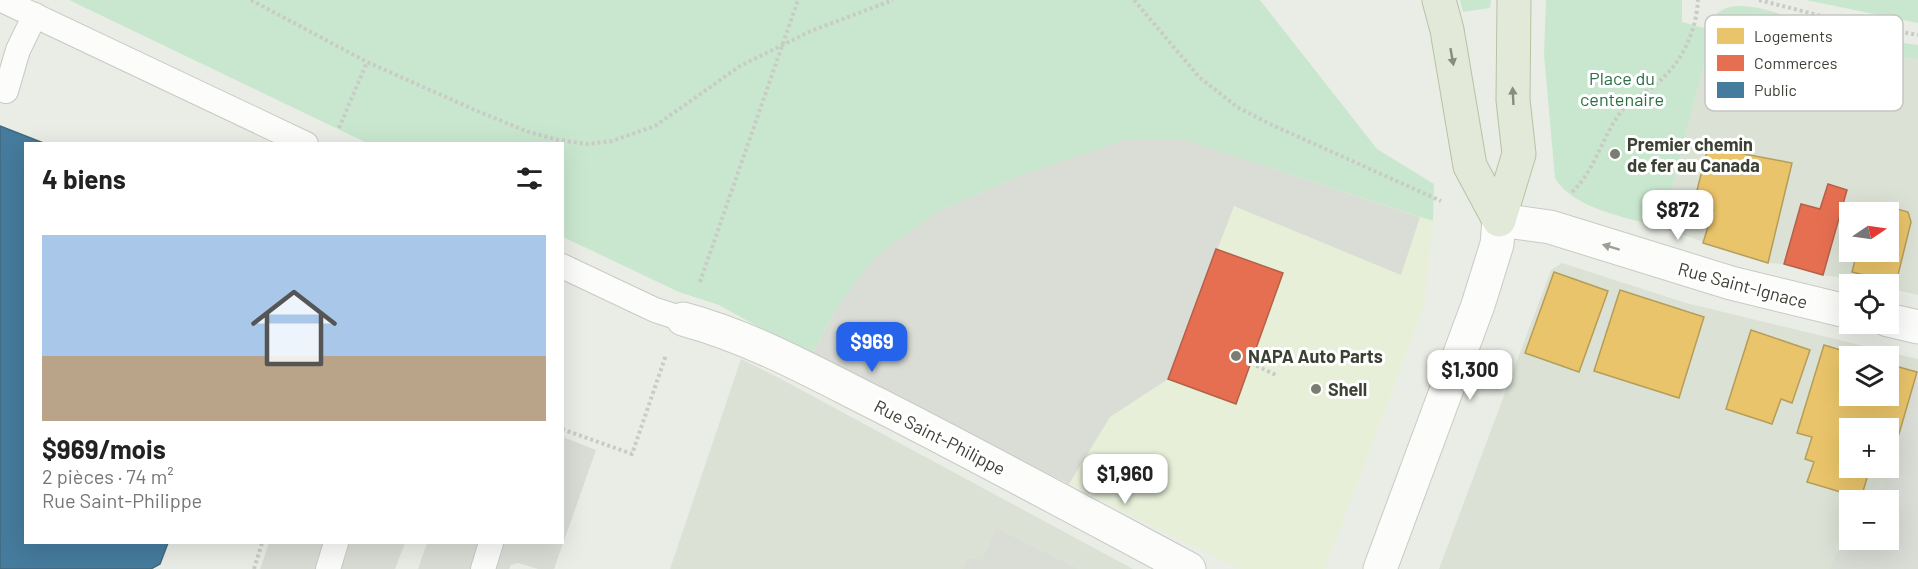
<!DOCTYPE html>
<html lang="fr">
<meta charset="utf-8">
<style>
:root{--surface:#fff;--page:#f2f2f2;--text:#222;--muted:#767676;--accent:#2563eb}
body{margin:0;font-family:Barlow,sans-serif;background:var(--page);color:var(--text);height:100vh;display:flex;flex-direction:column;font-size:22px;white-space:nowrap}
*{box-sizing:border-box;margin:0}
p{font-size:20px;color:var(--muted)}
.icon{flex:none;width:33px;height:33px;fill:none;stroke:currentColor;stroke-width:2;stroke-linecap:round;stroke-linejoin:round}
.map{position:relative;flex:1;overflow:hidden}
.sheet{position:absolute;left:24px;top:142px;width:540px;height:402px;display:flex;flex-direction:column;background:var(--surface);border-radius:0px;box-shadow:0 6px 24px #0002}
.sheet>*{flex:none}
.needle{width:39px;rotate:77deg}
.fabs{position:absolute;left:1839px;top:202px;display:grid;gap:12px}
.fabs a{display:grid;place-items:center;width:60px;height:60px;border-radius:0px;background:var(--surface);box-shadow:0 6px 24px #0002;font-size:30px}
.price{position:absolute;translate:-50% -51px;padding:0 14px;border-radius:12px;background:#fff;color:#222;font-size:20px;line-height:39px;filter:drop-shadow(0 2px 3px #0008)}
.price::after{content:'';position:absolute;left:50%;top:36px;width:18px;height:14px;margin-left:-9px;background:inherit;clip-path:polygon(0 0,100% 0,50% 100%)}
.price.current{background:var(--accent);color:#fff}
ul{padding:0;list-style:none}
li{display:grid;align-content:center;gap:12px;height:318px;padding:0 18px}
li span{display:grid;place-items:center;height:186px;border-radius:0px;color:#555}
li>.icon{margin-inline-start:auto}
span .icon{width:108px;height:108px;fill:#fffc;stroke-width:1}
li b{font-size:26px}
h2{display:flex;justify-content:space-between;align-items:center;height:72px;padding:0 18px;font-size:26px}
.map>svg:first-child{display:block}
.residential{fill:#dbe1d4;fill-rule:evenodd}
.commercial{fill:#e7efd9}
.green{fill:#c9e7ce}
.parking{fill:#dadcd6}
.homes{fill:#e9c46a;stroke:#b59d5a;stroke-width:1.5}
.shops{fill:#e76f51;stroke:#b46148;stroke-width:1.5}
.public{fill:#457b9d;stroke:#426a7e;stroke-width:1.5}
.lines{fill:none;stroke-linecap:round;stroke-linejoin:round}
.service-casing{stroke:#c8cbc4;stroke-width:26}
.minor-casing{stroke:#c8cbc4;stroke-width:35}
.tertiary-casing{stroke:#c8cbc4;stroke-width:35}
.motorway-casing{stroke:#b6c3a3;stroke-width:35}
.path{stroke:#c9cbc6;stroke-width:4;stroke-dasharray:3 3;stroke-linecap:butt}
.service{stroke:#fcfcfb;stroke-width:24}
.minor{stroke:#fcfcfb;stroke-width:33}
.tertiary{stroke:#fcfcfb;stroke-width:33}
.motorway{stroke:#e2e9d8;stroke-width:33}
.oneway{fill:#878d7e}
.oneway2{fill:#9c9e98}
.poi-dot{fill:#797d72;stroke:#fff;stroke-width:2}
.labels{text-anchor:middle;dominant-baseline:central;stroke-width:6;stroke-linejoin:round;paint-order:stroke}
.park-label{font-size:18px;fill:#2c6e47;stroke:#fff}
.poi-label{font-size:18px;font-weight:bold;fill:#3c4134;stroke:#fff;text-anchor:start}
.street-label{font-size:18px;fill:#3c4134;stroke:#fff}
.key{fill:#fff;stroke:#c4c6c2;stroke-width:1.5}
.key-label{font-size:16px;fill:#3c4134}
</style>
<div class="map">
<svg width="1918" height="569" viewBox="0 0 1918 569">
<rect width="100%" height="100%" fill="#eaede6"/>
<!-- residential -->
<path class="residential" d="M1708,29L1918,59V295L1889,288L1888,285L1823,275L1784,264L1768,263L1662,228L1704,64ZM1850,213H1888V252H1850Z
M1562,263L1686,303L1918,359V569H1439L1551,270ZM1850,357H1888V396H1850ZM1850,429H1888V468H1850ZM1850,501H1888V540H1850Z
M741,359L779,378L1133,569H670Z"/>
<!-- commercial -->
<path class="commercial" d="M1182,139L1433,221L1424,306L1325,569H1240L811,356Z"/>
<!-- green -->
<path class="green" d="M69,0H1260L1377,149L1434,184L1433,221L1182,139L1025,174L938,211L876,256L837,307L811,356L719,305L679,292L563,237L562,144H369Z
M1460,0H1491L1490,8L1463,12Z
M1546,0H1682V22L1708,29C1711,15 1722,7 1737,6C1768,5 1802,24 1831,31C1860,37 1889,41 1918,45V59L1708,29L1704,64L1662,228C1628,217 1574,210 1555,178L1544,54Z
M1806,0H1918V23Z"/>
<!-- parking -->
<path class="parking" d="M1127,139H1182L1420,217L1401,275L1234,206L1168,379L1110,417L1069,484L811,356L837,307L876,256L938,211L1025,174Z
M1917,372L1918,569H1830L1849,525L1850,540H1888V501H1879Z
M563,437L596,450L554,569H538L518,563L511,565L509,569H418L427,543H562Z
M997,529L1078,569H963L967,559L982,560Z
M269,543H405L395,569H260Z"/>
<!-- homes -->
<path class="homes" d="M1708,147L1792,163L1768,263L1703,243L1713,210L1693,206Z
M1879,204L1908,212L1911,222L1896,283L1852,272L1857,252H1888V213H1866L1868,207Z
M1554,272L1608,291L1579,372L1525,353Z
M1620,290L1704,317L1679,398L1594,371Z
M1751,330L1810,350L1792,403L1781,399L1772,424L1726,409Z
M1824,345L1864,357H1850V396H1888V364L1917,372L1899,434L1888,429H1850V468H1870L1861,498L1807,482L1814,462L1805,459L1812,437L1797,433Z"/>
<!-- shops -->
<path class="shops" d="M1828,184L1847,190L1823,275L1784,264L1801,204L1820,209Z
M1216,249L1283,273L1236,404L1168,379Z"/>
<!-- public -->
<path class="public" d="M0,126L46,144H26V543H168L160,564L151,569H0Z"/>
<g class="lines">
<!-- service casing -->
<g class="service-casing">
<path id="service" d="M2,0L306,144
M6,91L18,50L35,15
M562,266L655,310L683,319
M328,569L336,543
M483,569L491,543"/>
</g>
<!-- minor casing -->
<g class="minor-casing">
<path id="minor" d="M1499,220L1550,227L1731,283L1850,312
M683,319C753,338 815,373 879,405C983,458 1086,514 1189,569
M1888,320L1918,327"/>
</g>
<!-- tertiary casing -->
<g class="tertiary-casing">
<path id="tertiary" d="M1380,569L1478,305L1497,244L1499,220"/>
</g>
<!-- motorway casing -->
<g class="motorway-casing">
<path id="motorway" d="M1439,0L1447,30L1470,166L1499,220
M1499,220L1519,154L1513,100L1514,0"/>
</g>
<!-- path -->
<path class="path" d="M251,0L367,62L475,110L526,131L558,140L588,144L612,141L655,126L740,66L811,31L893,0
M1134,0L1199,77L1237,107L1270,124L1441,201
M1759,0L1849,23L1918,35
M339,128L367,62
M1572,192C1596,169 1601,139 1620,113C1628,102 1642,95 1652,87C1680,67 1696,34 1698,0
M700,282L798,0
M1251,363L1278,376
M562,429L632,454L666,355
M254,569L262,543"/>
<!-- service -->
<use href="#service" class="service"/>
<!-- minor -->
<use href="#minor" class="minor"/>
<!-- tertiary -->
<use href="#tertiary" class="tertiary"/>
<!-- motorway -->
<use href="#motorway" class="motorway"/>
</g>
<!-- one-way arrows -->
<defs><path id="oneway-solid" d="M-6-.8H1V-3.2L6.5 0L1 3.2V.8H-6Z" transform="scale(1.5)"/></defs>
<g class="oneway">
<use href="#oneway-solid" transform="translate(1452 57) rotate(80)"/>
<use href="#oneway-solid" transform="translate(1513 96) rotate(-93)"/>
</g>
<use class="oneway2" href="#oneway-solid" transform="translate(1611 247) rotate(-163)"/>
<!-- markers -->
<g class="poi-dot">
<circle cx="1615" cy="154" r="6"/>
<circle cx="1236" cy="356" r="6"/>
<circle cx="1316" cy="389" r="6"/>
</g>
<g class="labels">
<!-- park labels -->
<g class="park-label">
<text x="1622" y="78">Place du<tspan x="1622" dy="21">centenaire</tspan></text>
</g>
<!-- poi labels -->
<g class="poi-label">
<text x="1627" y="144">Premier chemin<tspan x="1627" dy="21">de fer au Canada</tspan></text>
<text x="1248" y="356">NAPA Auto Parts</text>
<text x="1328" y="389">Shell</text>
</g>
<!-- street labels -->
<g class="street-label">
<text transform="translate(1743 285) rotate(15)">Rue Saint-Ignace</text>
<text transform="translate(940 437) rotate(27)">Rue Saint-Philippe</text>
</g>
</g>
<!-- legend -->
<rect x="1705" y="15" width="198" height="96" rx="9" class="key"/>
<rect x="1717" y="28" width="27" height="16" fill="#e9c46a"/>
<rect x="1717" y="55" width="27" height="16" fill="#e76f51"/>
<rect x="1717" y="82" width="27" height="16" fill="#457b9d"/>
<g class="key-label">
<text x="1754" y="42">Logements</text>
<text x="1754" y="69">Commerces</text>
<text x="1754" y="96">Public</text>
</g>
</svg>
<div class="fabs">
<a><svg class="needle" viewBox="-14 -14 28 28"><path d="M0-13l5 13h-10z" fill="#e53935"/><path d="M0 13l5-13h-10z" fill="#767676"/></svg></a>
<a><svg class="icon" aria-label="locate" viewBox="0 0 24 24"><circle cx="12" cy="12" r="6"/><path d="M12 2v4M12 18v4M2 12h4M18 12h4"/></svg></a>
<a><svg class="icon" aria-label="layers" viewBox="0 0 24 24"><path d="M12 4l9 5-9 5-9-5zM3 14l9 5 9-5"/></svg></a>
<a>+</a>
<a>−</a>
</div>
<b class="price" style="left:1678px;top:241px">$872</b>
<b class="price current" style="left:872px;top:373px">$969</b>
<b class="price" style="left:1470px;top:401px">$1,300</b>
<b class="price" style="left:1125px;top:505px">$1,960</b>
<section class="sheet">
<h2>4 biens<svg class="icon" aria-label="filters" viewBox="0 0 24 24"><path d="M4 7h16M4 17h16"/><circle cx="9" cy="7" r="2"/><circle cx="15" cy="17" r="2"/></svg></h2>
<ul>
<li><span style="background:linear-gradient(#a9c7e8 65%,#b9a48a 0)"><svg class="icon" aria-label="home" viewBox="0 0 24 24"><path d="M3 11l9-7 9 7M6 9v11h12V9"/></svg></span><div><b>$969/mois</b><p>2 pièces · 74 m²</p><p>Rue Saint-Philippe</p></div></li>
</ul>
</section>
</div>
